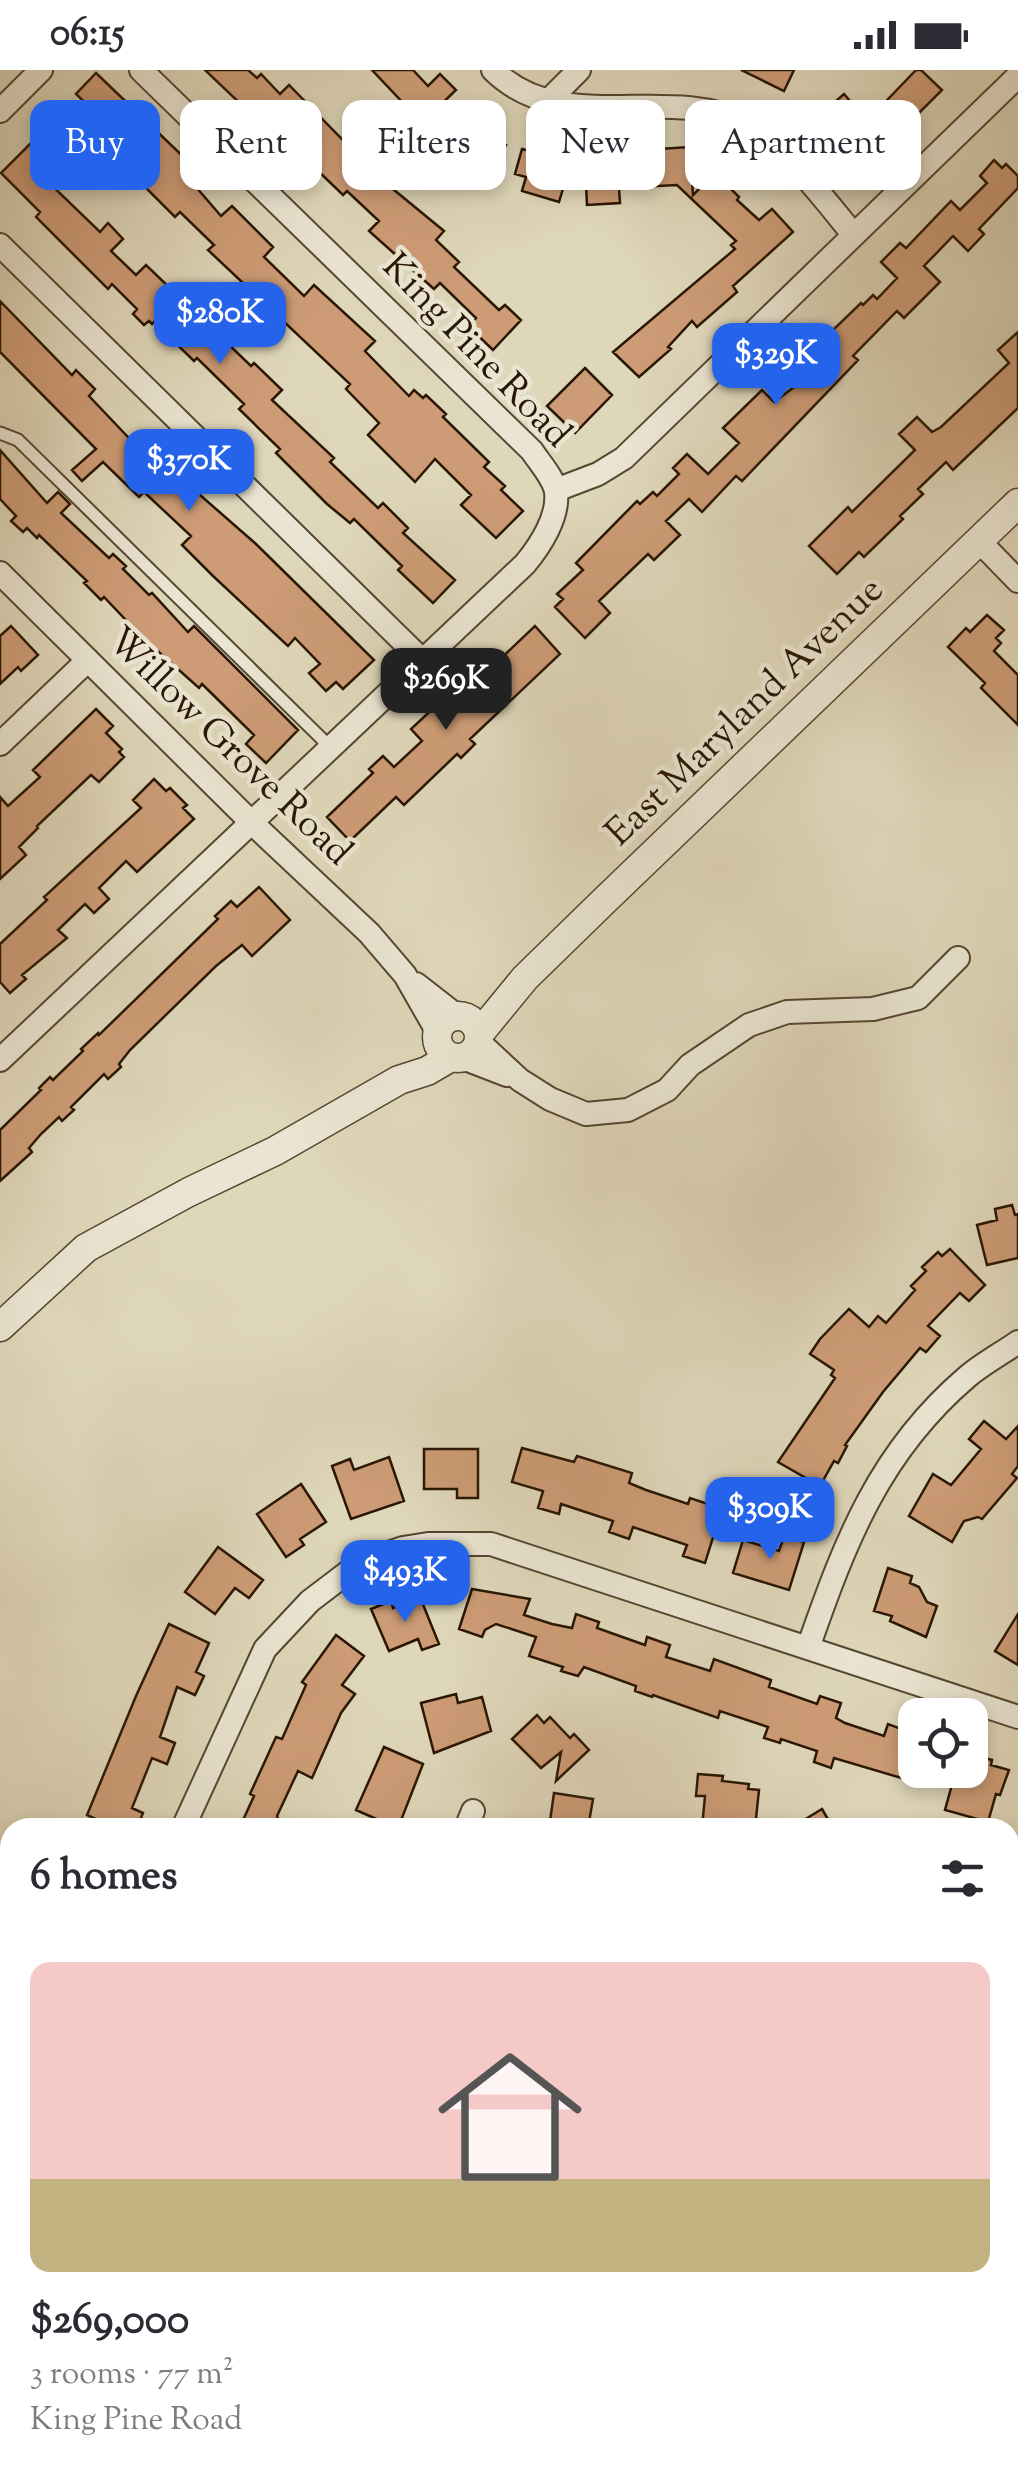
<!DOCTYPE html>
<meta charset="utf-8">
<style>
:root{--surface:#fff;--page:#f2f2f3;--text:#2b2b33;--muted:#7c7c81;--accent:#2563eb}
body{margin:0;font-family:"Sorts Mill Goudy",serif;background:var(--page);color:var(--text);height:100vh;display:flex;flex-direction:column;font-size:38px;white-space:nowrap}
*{box-sizing:border-box;margin:0}
p{font-size:32px;color:var(--muted)}
.icon{flex:none;width:55px;height:55px;fill:none;stroke:currentColor;stroke-width:2;stroke-linecap:round;stroke-linejoin:round}
.map{position:relative;flex:1;overflow:hidden}
.side{position:absolute;left:0px;top:1748px;width:1020px;height:672px;display:flex;flex-direction:column;background:var(--surface);border-radius:30px 30px 0 0;box-shadow:0 5px 15px #0003}
.side>*{flex:none}
.hud{position:absolute;left:30px;top:30px;width:960px;height:90px;display:flex;gap:20px}
.fabs{position:absolute;left:898px;top:1628px;display:grid;gap:20px}
.fabs a{display:grid;place-items:center;width:90px;height:90px;border-radius:20px;background:var(--surface);box-shadow:0 5px 15px #0003;font-size:50px}
.price{position:absolute;translate:-50% -85px;padding:0 22px;border-radius:20px;background:var(--accent);color:#fff;font-size:32px;line-height:65px;filter:drop-shadow(0 2px 5px #0008)}
.price::after{content:'';position:absolute;left:50%;top:60px;width:30px;height:22px;margin-left:-15px;background:inherit;clip-path:polygon(0 0,100% 0,50% 100%)}
.price.selected{background:#222;color:#fff}
ul{padding:0;list-style:none}
li{display:grid;align-content:center;gap:20px;height:530px;padding:0 30px}
li span{display:grid;place-items:center;height:310px;border-radius:20px;color:#555}
li>.icon{margin-inline-start:auto}
span .icon{width:180px;height:180px;fill:#fffc;stroke-width:1}
li b{font-size:42px}
h2{display:flex;justify-content:space-between;align-items:center;height:120px;padding:0 30px;font-size:42px}
.chip{padding:0 35px;border-radius:20px;background:var(--surface);box-shadow:0 5px 15px #0003;font-size:35px;line-height:90px}
.chip.selected{background:var(--accent);color:#fff}
.status{display:flex;justify-content:space-between;align-items:center;height:70px;padding:0 50px;background:var(--surface);direction:ltr}
.status svg{height:28px;fill:currentColor}
.map>svg:first-child{display:block}
.building{fill:#cd9c76;stroke:#291603;stroke-width:2.5}
.lines{fill:none;stroke-linecap:round;stroke-linejoin:round}
.service-casing{stroke:#564631;stroke-width:15}
.minor-casing{stroke:#564631;stroke-width:26}
.tertiary-casing{stroke:#564631;stroke-width:31}
.service{stroke:#eae5d2;stroke-width:11}
.minor{stroke:#eae5d2;stroke-width:22}
.tertiary{stroke:#eae5d2;stroke-width:28}
.labels{text-anchor:middle;dominant-baseline:central;stroke-width:9;stroke-linejoin:round;paint-order:stroke}
.street-label{font-size:38px;fill:#291603;stroke:#eae5d2}
</style>
<div class="status"><b>06:15</b><svg viewBox="0 0 49 12"><path d="M0 12V9h3v3zM5 12V6h3v6zM10 12V3h3v9zM15 12V0h3v12zM26 1h20v11H26zM47 4h2v5h-2z"/></svg></div>
<div class="map">
<svg width="1018" height="2419" viewBox="0 0 1018 2419">
<rect width="100%" height="100%" fill="#dfd7ba"/>
<filter id="stains"><feTurbulence type="fractalNoise" baseFrequency=".002" numOctaves="4"/><feColorMatrix values="0 0 0 0 .2 0 0 0 0 .09 0 0 0 0 .02 0 0 0 .5 -.17"/></filter>
<radialGradient id="worn" r=".72"><stop offset=".6" stop-color="#630" stop-opacity="0"/><stop offset="1" stop-color="#630" stop-opacity=".3"/></radialGradient>
<!-- building -->
<path class="building" d="M205,0H248L257,8L261,4L280,24L289,15L382,110L444,161L436,170L459,192L454,197L499,240L505,235L521,250L493,280L468,256L476,248L440,213L434,219L369,161L379,151L347,121L343,125L312,95L307,100L290,84L301,73L279,52L269,61Z
M372,0H413L428,16L440,4L456,20L422,53Z
M741,0H794L784,21Z
M916,0H921L942,20L904,58L900,54L857,91L840,71L836,74L818,54L822,50L819,46L844,24L867,51Z
M96,3L192,95L184,103L221,146L232,136L273,177L264,187L304,226L314,215L375,271L365,281L409,326L414,320L423,328L426,325L446,344L443,347L489,392L484,397L505,416L501,420L523,441L496,468L461,435L471,425L435,389L415,412L368,365L379,353L346,319L350,314L208,180L214,175L180,142L175,147L144,116L158,102L76,24Z
M488,61L506,75L484,106L465,91Z
M34,70L56,92L42,106L100,162L108,153L123,169L111,181L136,205L146,195L251,296L254,293L282,320L272,330L334,388L330,392L378,438L383,433L408,458L403,463L455,510L433,533L398,500L402,496L354,449L350,453L327,434L276,383L280,379L239,339L244,334L197,288L194,291L154,252L152,254L149,251L144,255L133,244L137,239L112,214L108,219L36,147L40,142L1,103Z
M690,77L693,125L728,89L746,106L732,120L739,127L737,130L759,150L772,139L793,162L733,216L737,222L697,257L692,251L668,277L671,279L639,307L613,282L735,179L731,175L736,171L677,115L619,118L620,133L587,135L585,93L644,90L643,80Z
M522,79L571,92L559,132L522,121L526,107L515,104Z
M994,90L1002,98L1006,94L1018,106V118L979,159L984,164L968,181L953,166L924,196L940,212L904,248L897,241L853,286L858,290L742,411L736,406L702,442L689,429L666,451L680,465L654,490L648,484L599,531L610,543L585,568L555,537L563,529L557,524L583,500L576,493L637,431L640,434L653,422L657,426L679,404L673,398L687,384L708,404L739,373L723,358L762,320L774,332L798,314L822,288L810,276L826,259L830,263L861,233L863,235L873,225L877,229L897,208L881,192L900,173L906,178L951,131L960,140L987,113L980,106Z
M0,231L72,305L76,300L95,319L89,326L146,386L155,377L172,393L168,397L256,474L374,590L343,619L336,612L326,621L309,603L320,594L295,568L288,576L213,506L182,475L191,466L144,422L139,427L103,392L82,411L72,400L96,379L0,282Z
M1018,262V338L953,400L946,392L918,419L923,424L900,446L903,449L864,487L859,482L837,504L809,476L848,437L852,442L915,380L899,364L917,347L932,362L941,357L1009,293L998,280Z
M585,298L612,325L575,363L547,336Z
M0,380L47,433L58,422L70,434L61,443L109,488L113,484L126,496L123,499L149,525L152,523L188,562L194,556L298,660L266,693L246,674L254,665L202,614L199,618L142,567L104,527L101,530L84,513L87,511L39,465L37,468L27,458L23,462L11,451L16,446L0,429Z
M987,545L1004,560L996,568L1001,573L994,581L1018,605V655L981,618L985,613L948,577L966,558L970,562Z
M11,556L38,585L21,601L18,597L0,614V566Z
M535,556L560,584L470,669L475,674L461,688L457,684L404,735L396,727L350,771L327,747L373,703L369,699L383,686L394,697L422,671L411,659L469,605L476,612Z
M96,639L113,656L106,663L122,679L119,682L124,687L99,712L91,705L37,756L38,758L19,777L26,785L0,809V727L8,736L40,707L33,700Z
M154,709L166,721L170,718L187,735L183,738L194,749L137,802L126,791L99,818L109,829L94,843L85,834L58,860L67,868L22,905L26,909L10,923L0,912V874L47,830L44,827L141,738L133,730Z
M259,817L290,850L252,886L242,875L216,896L130,980L119,994L121,997L108,1009L104,1004L71,1037L74,1040L62,1051L59,1047L41,1064L29,1078L32,1082L0,1111V1060L41,1020L39,1018L50,1007L53,1010L83,981L81,979L98,963L99,965L218,849L215,846L231,831L237,837Z
M1012,1135L1015,1145L1018,1144V1188L987,1195L977,1155L997,1150L995,1139Z
M950,1179L985,1215L969,1231L960,1223L928,1256L940,1266L926,1282L920,1278L883,1322L845,1375L847,1376L838,1393L834,1391L820,1416L778,1392L835,1308L831,1305L834,1300L810,1284L820,1269L849,1239L869,1257L878,1246L886,1253L915,1220L911,1216L926,1201L922,1197L938,1182L942,1186Z
M984,1351L1006,1369L1018,1356V1396L1012,1404L1017,1408L982,1449L978,1447L964,1451L952,1472L909,1446L933,1404L951,1415L981,1379L969,1369Z
M522,1378L574,1392L577,1386L632,1403L629,1413L646,1420L688,1434L690,1428L711,1435L709,1441L720,1445L705,1493L683,1486L687,1475L633,1457L629,1469L609,1462L613,1451L561,1434L559,1444L538,1438L543,1421L512,1412Z
M424,1379H478V1428H457V1419H424Z
M389,1387L404,1431L351,1449L332,1396L350,1389L354,1400Z
M301,1414L326,1452L300,1469L304,1475L286,1487L257,1444Z
M784,1466L804,1472L789,1520L733,1503L743,1470L779,1481Z
M218,1477L263,1510L249,1528L235,1518L215,1544L185,1522Z
M888,1498L912,1506L910,1513L919,1517L927,1532L937,1536L926,1567L890,1551L892,1546L874,1541Z
M472,1519L530,1529L524,1545L552,1554L572,1558L576,1544L599,1552L597,1558L645,1575L647,1567L670,1575L666,1587L710,1601L714,1589L771,1610L769,1617L817,1634L820,1626L841,1633L836,1648L845,1653L884,1666L888,1654L915,1664V1712L834,1688L831,1698L814,1692L817,1681L781,1669L780,1673L764,1668L768,1657L720,1641L718,1648L653,1625L652,1627L635,1621L636,1616L584,1597L578,1606L561,1601L563,1597L529,1586L536,1567L496,1554L485,1560L482,1567L459,1559Z
M420,1527L439,1574L422,1580L418,1569L389,1581L371,1539L391,1531L393,1538Z
M1018,1544V1595L995,1581Z
M169,1554L209,1573L196,1602L204,1606L195,1625L177,1617L160,1667L175,1673L167,1694L152,1688L132,1738L143,1743L137,1758H115L87,1745L136,1626Z
M336,1565L364,1586L342,1615L355,1624L341,1643L312,1708L298,1701L277,1746L282,1758H245L248,1750L244,1748L254,1726L250,1724L276,1667L282,1669L306,1615L302,1612Z
M456,1624L458,1633L482,1627L491,1661L434,1683L421,1633Z
M537,1645L544,1653L550,1647L570,1668L574,1664L589,1680L556,1711L561,1682L541,1698L512,1669Z
M384,1677L423,1694L400,1753L392,1750L390,1755L356,1740Z
M970,1684L992,1690L991,1695L1009,1700L1000,1725L996,1724L988,1752L945,1740L956,1700H970Z
M698,1704L723,1706L722,1711L749,1714L748,1719L759,1720L755,1758H702L705,1726H696Z
M554,1723L593,1729L588,1758H549Z
M822,1739L833,1758H791Z"/>
<g class="lines">
<!-- service casing -->
<g class="service-casing">
<path id="service" d="M0,363L18,370L322,669L329,680"/>
</g>
<!-- minor casing -->
<g class="minor-casing">
<path id="minor" d="M493,0C562,68 666,13 745,53C780,70 827,133 853,164
M547,32L579,0
M0,41L41,0
M0,175L424,592
M556,420L598,404L624,388L1018,6
M980,472L1018,511
M0,503L251,752L369,863L405,905L437,961
M0,674L88,590
M416,914L457,946
M479,972L520,1010L550,1029L586,1044L628,1040L667,1020L690,995L749,955L787,942L873,939L918,928L958,888
M463,988L507,1005
M0,990L525,494C540,476 559,447 556,422C554,408 539,392 532,381L141,0
M808,1578C845,1472 879,1382 967,1307C982,1294 1001,1284 1018,1272
M183,1758L265,1579L310,1531L360,1493L403,1478L428,1474H491L1018,1647
M466,1758L473,1741
M1010,1936L1018,1918
M0,2166L10,2168
M408,2419L412,2410
M740,2419L744,2410"/>
</g>
<!-- tertiary casing -->
<g class="tertiary-casing">
<path id="tertiary" d="M437 967a21 21 0 1 1 42 0a21 21 0 1 1-42 0Z
M479,964L525,908L603,832L1018,433
M0,1257L86,1178L189,1122L275,1081L399,1010L427,1001L451,987
M0,1868L10,1870
M1010,2238L1018,2243"/>
</g>
<!-- service -->
<use href="#service" class="service"/>
<!-- minor -->
<use href="#minor" class="minor"/>
<!-- tertiary -->
<use href="#tertiary" class="tertiary"/>
</g>
<g class="labels">
<!-- street labels -->
<g class="street-label">
<text transform="translate(475 282) rotate(46)">King Pine Road</text>
<text transform="translate(746 643) rotate(-44)">East Maryland Avenue</text>
<text transform="translate(228 678) rotate(44)">Willow Grove Road</text>
</g>
</g>
<rect width="100%" height="100%" filter="url(#stains)"/>
<rect width="100%" height="100%" fill="url(#worn)"/>
</svg>
<div class="fabs">
<a><svg class="icon" aria-label="locate" viewBox="0 0 24 24"><circle cx="12" cy="12" r="6"/><path d="M12 2v4M12 18v4M2 12h4M18 12h4"/></svg></a>
</div>
<b class="price" style="left:220px;top:297px">$280K</b>
<b class="price" style="left:776px;top:338px">$329K</b>
<b class="price" style="left:189px;top:444px">$370K</b>
<b class="price selected" style="left:446px;top:663px">$269K</b>
<b class="price" style="left:770px;top:1492px">$309K</b>
<b class="price" style="left:405px;top:1555px">$493K</b>
<div class="hud">
<a class="chip selected">Buy</a>
<a class="chip">Rent</a>
<a class="chip">Filters</a>
<a class="chip">New</a>
<a class="chip">Apartment</a>
</div>
<section class="side">
<h2>6 homes<svg class="icon" aria-label="filters" viewBox="0 0 24 24"><path d="M4 7h16M4 17h16"/><circle cx="9" cy="7" r="2"/><circle cx="15" cy="17" r="2"/></svg></h2>
<ul>
<li><span style="background:linear-gradient(#f6c9c9 70%,#c2b280 0)"><svg class="icon" aria-label="home" viewBox="0 0 24 24"><path d="M3 11l9-7 9 7M6 9v11h12V9"/></svg></span><div><b>$269,000</b><p>3 rooms · 77 m²</p><p>King Pine Road</p></div></li>
</ul>
</section>
</div>
